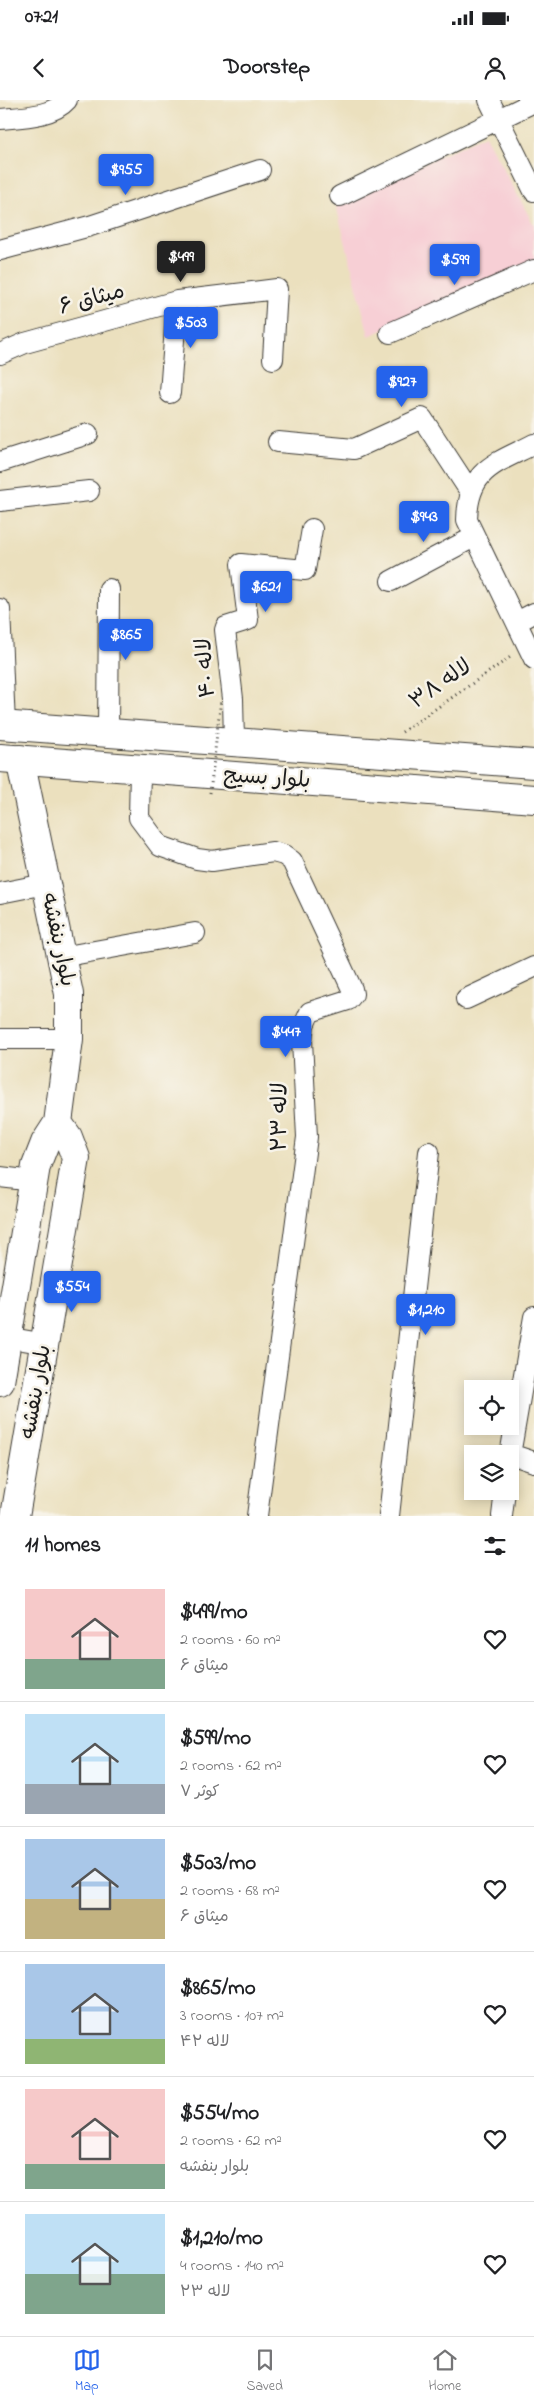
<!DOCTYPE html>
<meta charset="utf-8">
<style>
:root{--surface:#fff;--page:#f6f6f6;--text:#202124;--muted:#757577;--line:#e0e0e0;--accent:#2563eb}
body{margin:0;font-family:"Indie Flower","Playpen Sans Arabic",sans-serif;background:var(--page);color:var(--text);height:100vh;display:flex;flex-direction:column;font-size:19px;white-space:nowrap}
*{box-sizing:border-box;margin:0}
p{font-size:16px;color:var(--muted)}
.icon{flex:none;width:28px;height:28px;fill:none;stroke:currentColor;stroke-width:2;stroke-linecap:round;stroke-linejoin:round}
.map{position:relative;height:1416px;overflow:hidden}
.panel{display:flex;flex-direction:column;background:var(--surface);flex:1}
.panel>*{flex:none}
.tools{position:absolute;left:464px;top:1280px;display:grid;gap:10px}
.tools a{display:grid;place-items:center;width:55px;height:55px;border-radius:0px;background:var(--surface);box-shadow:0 2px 12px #0003;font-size:25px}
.price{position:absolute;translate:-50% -42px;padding:0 11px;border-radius:5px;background:var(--accent);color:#fff;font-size:16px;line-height:32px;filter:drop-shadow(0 1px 2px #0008)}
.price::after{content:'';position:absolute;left:50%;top:30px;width:15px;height:11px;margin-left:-8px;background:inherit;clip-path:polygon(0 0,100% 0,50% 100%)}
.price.active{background:#222;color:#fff}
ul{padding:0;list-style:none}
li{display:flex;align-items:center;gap:15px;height:125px;padding:0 25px}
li+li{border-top:1px solid var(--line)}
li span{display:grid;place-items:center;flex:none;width:140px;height:100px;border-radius:0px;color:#555}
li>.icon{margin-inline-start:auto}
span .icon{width:60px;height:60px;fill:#fffc;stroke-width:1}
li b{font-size:21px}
h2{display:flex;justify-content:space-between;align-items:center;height:60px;padding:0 25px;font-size:21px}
.status{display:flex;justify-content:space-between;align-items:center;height:35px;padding:0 25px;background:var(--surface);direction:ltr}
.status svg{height:14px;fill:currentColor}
header{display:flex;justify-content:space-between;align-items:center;height:65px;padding:0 25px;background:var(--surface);font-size:22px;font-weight:700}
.dock{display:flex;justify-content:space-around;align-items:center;height:70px;border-top:1px solid var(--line);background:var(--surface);font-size:14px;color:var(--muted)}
.dock a{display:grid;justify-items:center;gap:2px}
.dock .active{color:var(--accent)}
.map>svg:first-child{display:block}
.built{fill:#f7cfd5}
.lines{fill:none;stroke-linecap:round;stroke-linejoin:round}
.minor-casing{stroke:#3b3934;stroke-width:22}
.secondary-casing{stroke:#3b3934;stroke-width:30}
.primary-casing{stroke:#3b3934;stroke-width:30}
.path{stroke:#3b3934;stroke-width:3;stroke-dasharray:1 4;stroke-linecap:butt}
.minor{stroke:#fff;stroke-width:20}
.secondary{stroke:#fff;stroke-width:28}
.primary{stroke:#fff;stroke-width:28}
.path-bridge{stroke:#3b3934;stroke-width:3;stroke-dasharray:1 4;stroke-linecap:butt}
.labels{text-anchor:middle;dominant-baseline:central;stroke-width:5;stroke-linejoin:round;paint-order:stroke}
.street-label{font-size:22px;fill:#1c1c1c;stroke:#f7f3e8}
</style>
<div class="status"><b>07:21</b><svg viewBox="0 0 49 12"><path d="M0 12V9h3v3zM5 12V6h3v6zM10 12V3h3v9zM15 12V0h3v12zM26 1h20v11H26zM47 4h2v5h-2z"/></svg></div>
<header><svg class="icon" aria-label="back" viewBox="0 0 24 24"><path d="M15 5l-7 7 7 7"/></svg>Doorstep<svg class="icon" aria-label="person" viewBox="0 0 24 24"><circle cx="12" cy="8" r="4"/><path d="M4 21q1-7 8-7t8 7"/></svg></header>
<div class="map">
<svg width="534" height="1416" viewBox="0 0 534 1416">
<rect width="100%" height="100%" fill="#f7f3e8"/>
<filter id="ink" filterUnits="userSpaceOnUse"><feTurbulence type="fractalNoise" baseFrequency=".02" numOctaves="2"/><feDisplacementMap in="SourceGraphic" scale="10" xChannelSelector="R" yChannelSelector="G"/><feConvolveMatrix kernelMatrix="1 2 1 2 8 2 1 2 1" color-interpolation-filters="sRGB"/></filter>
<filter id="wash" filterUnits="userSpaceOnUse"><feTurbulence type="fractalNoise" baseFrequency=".0096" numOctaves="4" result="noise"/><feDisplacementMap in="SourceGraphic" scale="20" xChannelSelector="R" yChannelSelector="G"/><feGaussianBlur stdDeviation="1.12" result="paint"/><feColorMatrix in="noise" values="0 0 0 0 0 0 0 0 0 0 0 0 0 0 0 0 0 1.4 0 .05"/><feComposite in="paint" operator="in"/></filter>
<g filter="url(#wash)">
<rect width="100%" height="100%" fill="#ebe0be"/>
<!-- built -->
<path class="built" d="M485,35L534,125V164L369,236L336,105Z"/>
</g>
<g filter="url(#ink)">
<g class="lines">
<!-- minor casing -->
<g class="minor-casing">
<path id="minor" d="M489,0L534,91
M0,19C21,17 52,17 67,0
M340,96L534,2
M0,150L90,126L260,70
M390,233L534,170
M0,254L25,243L177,201L277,189L273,259
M170,293L177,201
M278,342L354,349L422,318L471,393
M534,344C495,364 468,369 467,420L534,559
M0,362L88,334
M0,401L89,391
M391,481L474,437
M0,509L5,625
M517,522L534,513
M108,633L109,489
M234,642L233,599L225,530L226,527L248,520L241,464L305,470L312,429
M140,669L139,718L160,746L197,759L212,761L273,752L284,755L292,761L352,889L353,894L348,900L310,912L304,925L302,941L307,1037L257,1416
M0,793L45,784
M61,857L195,833
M466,899L534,867
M0,939H69
M0,1077L34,1081
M0,1236L46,1244
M510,1354L534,1362
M510,1355L534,1217
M389,1416L429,1052
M502,1416L505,1391"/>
</g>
<!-- secondary casing -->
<g class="secondary-casing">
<path id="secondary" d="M0,1282L36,1066L45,1043L58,1023L69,939V894L20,659
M15,1416L76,1058L68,1037L58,1023"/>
</g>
<!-- primary casing -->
<g class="primary-casing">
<path id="primary" d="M0,625L534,664
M0,658L534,699"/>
</g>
<!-- path -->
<path class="path" d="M402,632L512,556"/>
<!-- minor -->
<use href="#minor" class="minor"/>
<!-- secondary -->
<use href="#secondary" class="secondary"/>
<!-- primary -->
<use href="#primary" class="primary"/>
<!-- path-bridge -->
<path class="path-bridge" d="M210,693L221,599"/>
</g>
</g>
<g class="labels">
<!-- street labels -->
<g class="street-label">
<text transform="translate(92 200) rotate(-15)">میثاق ۶</text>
<text transform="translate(207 568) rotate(-94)">لاله ۴۰</text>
<text transform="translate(441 585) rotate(-35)">لاله ۳۸</text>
<text transform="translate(267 679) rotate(4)">بلوار بسیج</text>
<text transform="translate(57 840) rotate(78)">بلوار بنفشه</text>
<text transform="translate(281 1017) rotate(-89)">لاله ۲۳</text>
<text transform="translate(37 1292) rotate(-80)">بلوار بنفشه</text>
</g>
</g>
</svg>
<div class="tools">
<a><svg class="icon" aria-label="locate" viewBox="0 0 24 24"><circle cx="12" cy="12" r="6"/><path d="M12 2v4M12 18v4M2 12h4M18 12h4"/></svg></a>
<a><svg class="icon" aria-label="layers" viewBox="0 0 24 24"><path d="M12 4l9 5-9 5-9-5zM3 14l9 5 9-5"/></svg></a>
</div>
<b class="price" style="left:126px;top:96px">$955</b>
<b class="price active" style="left:181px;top:183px">$499</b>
<b class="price" style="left:455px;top:186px">$599</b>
<b class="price" style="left:191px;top:249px">$503</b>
<b class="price" style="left:402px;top:308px">$927</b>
<b class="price" style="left:424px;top:443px">$943</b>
<b class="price" style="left:266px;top:513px">$621</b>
<b class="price" style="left:126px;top:561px">$865</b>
<b class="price" style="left:286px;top:958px">$447</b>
<b class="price" style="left:72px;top:1213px">$554</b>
<b class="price" style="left:426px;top:1236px">$1,210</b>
</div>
<section class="panel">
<h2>11 homes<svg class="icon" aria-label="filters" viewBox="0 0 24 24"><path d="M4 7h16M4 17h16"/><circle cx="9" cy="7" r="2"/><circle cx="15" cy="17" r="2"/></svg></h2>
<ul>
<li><span style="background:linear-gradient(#f6c9c9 70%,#7fa58c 0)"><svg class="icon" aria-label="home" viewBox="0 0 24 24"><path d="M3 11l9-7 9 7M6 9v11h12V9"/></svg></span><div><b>$499/mo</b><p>2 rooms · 60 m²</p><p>میثاق ۶</p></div><svg class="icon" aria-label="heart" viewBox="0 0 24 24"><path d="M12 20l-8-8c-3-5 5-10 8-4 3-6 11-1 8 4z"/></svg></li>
<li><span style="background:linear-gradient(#bfe0f5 70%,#9aa5b1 0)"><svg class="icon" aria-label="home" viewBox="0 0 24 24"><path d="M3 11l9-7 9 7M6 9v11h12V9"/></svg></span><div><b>$599/mo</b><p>2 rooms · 62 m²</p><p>کوثر ۷</p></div><svg class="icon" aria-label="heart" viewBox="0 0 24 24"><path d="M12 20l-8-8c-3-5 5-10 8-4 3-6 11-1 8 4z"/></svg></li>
<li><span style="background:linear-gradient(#a9c7e8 60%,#c2b280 0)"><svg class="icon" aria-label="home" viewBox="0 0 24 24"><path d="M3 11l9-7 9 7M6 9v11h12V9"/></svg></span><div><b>$503/mo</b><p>2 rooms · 68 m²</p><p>میثاق ۶</p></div><svg class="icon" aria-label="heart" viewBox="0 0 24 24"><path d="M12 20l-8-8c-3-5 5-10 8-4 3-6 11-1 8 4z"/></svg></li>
<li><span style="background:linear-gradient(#a9c7e8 75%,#8fb573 0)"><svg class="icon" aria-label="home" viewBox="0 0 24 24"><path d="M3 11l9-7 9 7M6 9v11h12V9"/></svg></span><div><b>$865/mo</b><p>3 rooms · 107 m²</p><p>لاله ۴۲</p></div><svg class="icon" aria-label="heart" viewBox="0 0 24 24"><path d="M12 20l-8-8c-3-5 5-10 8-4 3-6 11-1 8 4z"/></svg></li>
<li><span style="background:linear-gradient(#f6c9c9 75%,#7fa58c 0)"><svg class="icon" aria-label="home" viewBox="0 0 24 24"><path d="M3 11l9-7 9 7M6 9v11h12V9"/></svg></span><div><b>$554/mo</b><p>2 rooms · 62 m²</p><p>بلوار بنفشه</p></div><svg class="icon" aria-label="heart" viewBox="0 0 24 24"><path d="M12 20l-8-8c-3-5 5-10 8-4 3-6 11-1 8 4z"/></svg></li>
<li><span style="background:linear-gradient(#bfe0f5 60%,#7fa58c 0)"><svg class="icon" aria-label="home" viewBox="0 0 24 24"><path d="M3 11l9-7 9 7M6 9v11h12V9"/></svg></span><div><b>$1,210/mo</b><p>4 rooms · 140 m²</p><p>لاله ۲۳</p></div><svg class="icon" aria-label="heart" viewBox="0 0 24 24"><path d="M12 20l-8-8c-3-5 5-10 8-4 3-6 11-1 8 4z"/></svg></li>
</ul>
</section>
<nav class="dock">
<a class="active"><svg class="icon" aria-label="map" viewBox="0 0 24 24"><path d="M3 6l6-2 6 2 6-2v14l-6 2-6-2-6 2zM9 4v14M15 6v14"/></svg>Map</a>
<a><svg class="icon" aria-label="saved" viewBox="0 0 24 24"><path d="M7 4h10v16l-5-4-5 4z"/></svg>Saved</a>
<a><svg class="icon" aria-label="home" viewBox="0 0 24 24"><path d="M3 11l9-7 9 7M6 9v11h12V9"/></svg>Home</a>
</nav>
